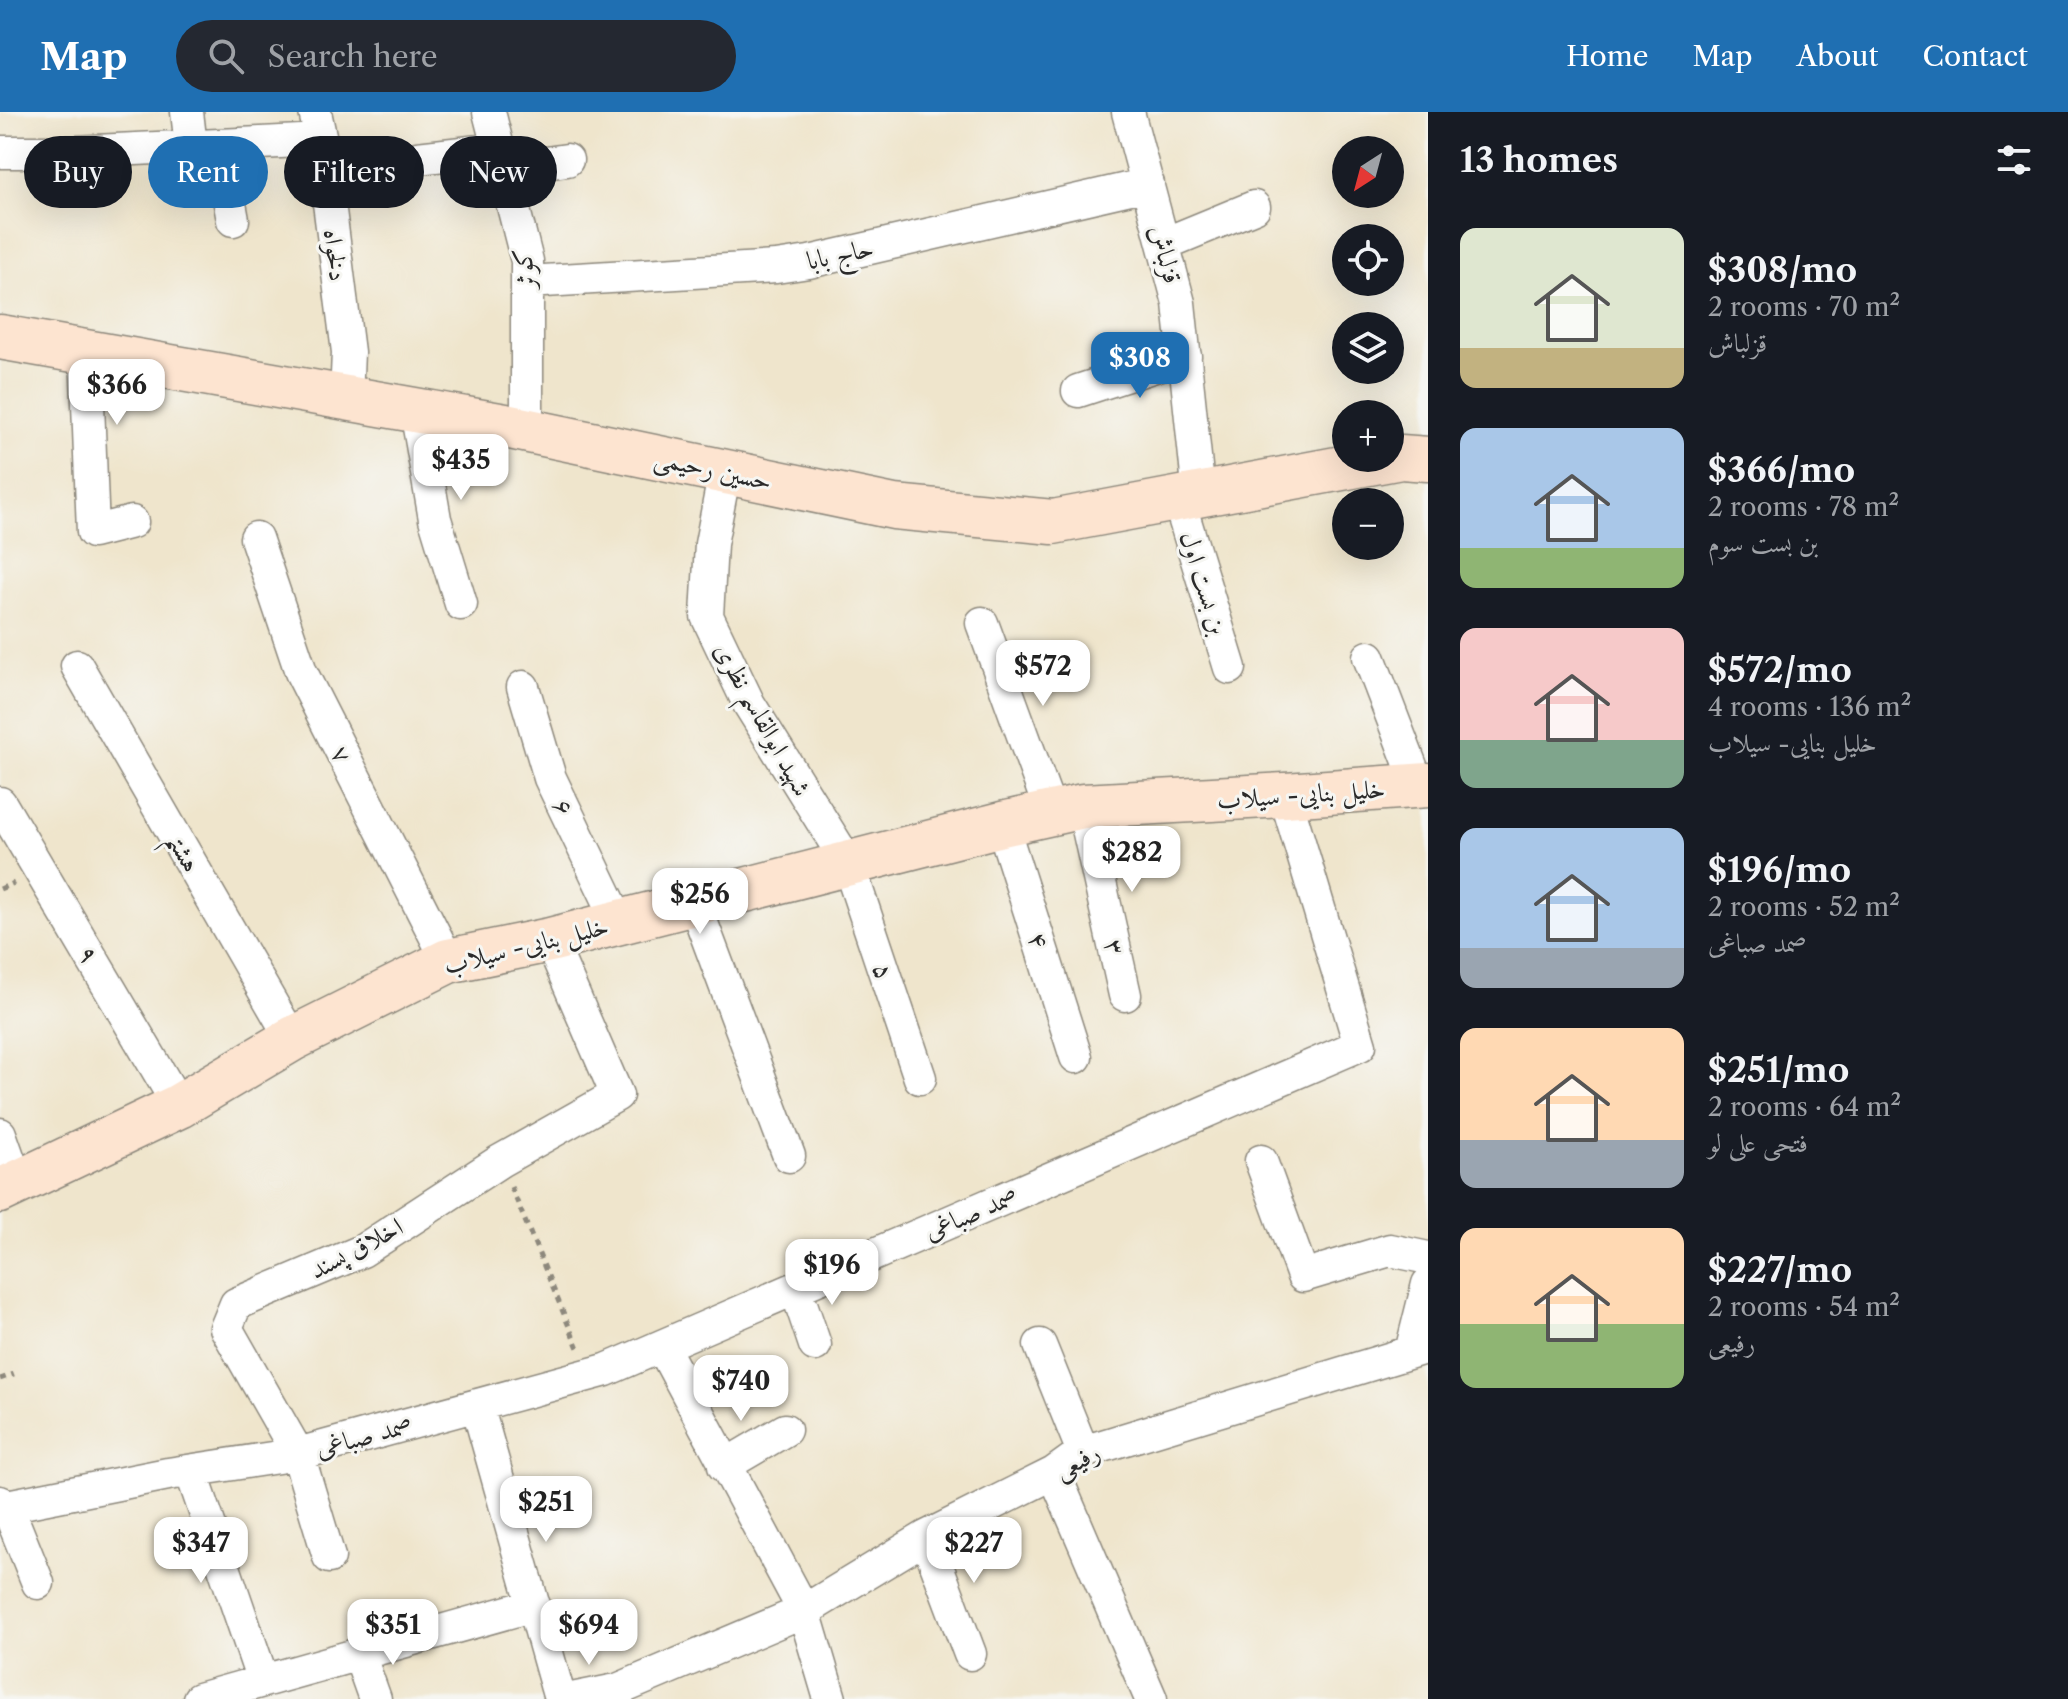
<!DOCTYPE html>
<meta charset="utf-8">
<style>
:root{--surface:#171b24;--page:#242831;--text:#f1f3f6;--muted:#9ea1a6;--accent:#1f6fb2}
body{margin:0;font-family:"Libre Caslon Text",Amiri,serif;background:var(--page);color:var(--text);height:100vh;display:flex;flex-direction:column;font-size:30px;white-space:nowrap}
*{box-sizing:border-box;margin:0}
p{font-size:26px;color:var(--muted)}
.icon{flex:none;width:44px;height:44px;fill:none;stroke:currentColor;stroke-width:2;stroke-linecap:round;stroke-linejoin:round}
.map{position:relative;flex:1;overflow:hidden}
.panel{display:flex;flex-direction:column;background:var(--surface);width:640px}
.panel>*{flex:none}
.banner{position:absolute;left:24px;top:24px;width:760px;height:72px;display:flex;gap:16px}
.needle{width:52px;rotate:216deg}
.tools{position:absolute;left:1332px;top:24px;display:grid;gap:16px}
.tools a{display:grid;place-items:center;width:72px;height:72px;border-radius:50%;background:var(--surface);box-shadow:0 8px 32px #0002;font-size:40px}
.price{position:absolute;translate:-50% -68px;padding:0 18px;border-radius:16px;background:#fff;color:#222;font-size:26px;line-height:52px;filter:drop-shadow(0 2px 4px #0008)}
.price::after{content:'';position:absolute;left:50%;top:48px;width:24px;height:18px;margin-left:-12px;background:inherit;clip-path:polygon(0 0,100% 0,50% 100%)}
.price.current{background:var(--accent);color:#fff}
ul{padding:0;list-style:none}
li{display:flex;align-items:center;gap:24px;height:200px;padding:0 32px}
li span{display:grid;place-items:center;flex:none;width:224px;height:160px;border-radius:16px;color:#555}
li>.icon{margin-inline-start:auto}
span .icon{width:96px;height:96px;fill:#fffc;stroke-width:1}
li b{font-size:34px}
h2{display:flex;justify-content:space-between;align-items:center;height:96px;padding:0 32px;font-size:34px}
.tag{padding:0 28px;border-radius:36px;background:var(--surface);box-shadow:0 8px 32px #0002;font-size:28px;line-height:72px}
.tag.current{background:var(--accent);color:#fff}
header{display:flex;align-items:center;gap:48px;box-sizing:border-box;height:112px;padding:0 40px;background:var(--accent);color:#fff}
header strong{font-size:38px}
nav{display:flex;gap:44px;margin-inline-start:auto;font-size:28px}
.search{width:560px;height:72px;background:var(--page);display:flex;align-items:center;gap:20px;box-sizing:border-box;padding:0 28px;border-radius:44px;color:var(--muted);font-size:30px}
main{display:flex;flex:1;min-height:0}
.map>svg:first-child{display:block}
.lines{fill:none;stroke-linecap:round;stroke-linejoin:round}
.street-casing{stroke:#8d887c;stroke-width:35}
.secondary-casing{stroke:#8d887c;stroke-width:47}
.path{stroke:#8d887c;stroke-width:5;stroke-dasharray:6 6;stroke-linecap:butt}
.street{stroke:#fff;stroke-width:32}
.secondary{stroke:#fde4d0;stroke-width:44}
.labels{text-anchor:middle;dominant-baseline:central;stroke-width:6;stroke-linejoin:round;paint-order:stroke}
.street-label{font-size:26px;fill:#2b2b2b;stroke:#f6f6f2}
</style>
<header>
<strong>Map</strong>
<div class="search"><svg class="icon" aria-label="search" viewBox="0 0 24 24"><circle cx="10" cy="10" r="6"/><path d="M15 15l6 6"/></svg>Search here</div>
<nav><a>Home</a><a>Map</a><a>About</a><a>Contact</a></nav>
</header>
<main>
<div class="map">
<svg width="1428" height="1587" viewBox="0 0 1428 1587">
<rect width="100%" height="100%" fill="#f6f6f2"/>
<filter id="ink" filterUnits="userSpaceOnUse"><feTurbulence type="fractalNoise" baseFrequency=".0125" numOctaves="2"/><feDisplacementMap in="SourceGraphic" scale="16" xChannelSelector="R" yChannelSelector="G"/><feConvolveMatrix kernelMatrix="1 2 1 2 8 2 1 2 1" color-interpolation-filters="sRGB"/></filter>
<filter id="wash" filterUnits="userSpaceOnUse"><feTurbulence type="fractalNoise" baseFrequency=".006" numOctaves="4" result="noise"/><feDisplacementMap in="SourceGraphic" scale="32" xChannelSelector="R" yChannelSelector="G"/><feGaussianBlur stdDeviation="1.8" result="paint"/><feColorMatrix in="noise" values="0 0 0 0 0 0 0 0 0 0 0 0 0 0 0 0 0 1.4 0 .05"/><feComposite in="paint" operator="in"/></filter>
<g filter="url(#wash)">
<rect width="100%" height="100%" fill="#efe5cc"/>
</g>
<g filter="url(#ink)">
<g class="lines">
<!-- street casing -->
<g class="street-casing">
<path id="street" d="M187,0L191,34
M315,0L321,28L348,240L346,286
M489,0L527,149V318
M1128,0L1179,191L1199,383
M219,33L233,108
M0,40H74L321,28
M417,46L498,37
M503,57L567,48
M1164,132L1254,95
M527,170L776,155L809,150L1148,72
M86,240L93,420L132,410
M1078,279L1185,244
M416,298L435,407L461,492
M725,359L711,432L707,504L749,592L848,751L920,966
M1178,386L1230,556
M256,426L301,560L448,849
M982,511L1051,700
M1369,545L1419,675
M77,554L292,927
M523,575L550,666L619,810
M0,691L179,994
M1083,694L1125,883
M1002,712L1076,945
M694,790L789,1044
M0,1022L17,1070
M1261,1049L1303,1164L1390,1138L1428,1146
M796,1177L815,1233
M1040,1233L1083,1340
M662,1234L804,1499L830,1587
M1411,1240L1428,1172
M477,1293L560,1587
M724,1354L785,1318
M191,1359L263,1569
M1054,1361L1151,1587
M0,1390L7,1394L168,1362L298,1342L606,1258L1360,933L1285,683
M7,1394L38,1471
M926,1425L970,1542
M329,1445L298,1342L226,1216L236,1192L362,1139L500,1049L617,983L550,828
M359,1542L375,1587
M199,1587L534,1493
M572,1587L617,1578L804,1499L926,1425L1054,1361L1083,1340L1428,1235"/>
</g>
<!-- secondary casing -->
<g class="secondary-casing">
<path id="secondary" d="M0,225L505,314L894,395L1053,410L1401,345L1428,347
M0,1079L179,994L292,927L448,849L550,828L1002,712L1083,694L1285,683L1428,673"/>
</g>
<!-- path -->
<path class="path" d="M0,777L14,771
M511,1075L578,1236
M0,1267L14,1262"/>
<!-- street -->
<use href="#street" class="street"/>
<!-- secondary -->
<use href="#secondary" class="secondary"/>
</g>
</g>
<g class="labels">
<!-- street labels -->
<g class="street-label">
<text transform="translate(840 142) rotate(-12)">حاج بابا</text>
<text transform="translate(1166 142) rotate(75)">قزلباش</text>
<text transform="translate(336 143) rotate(83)">دلخواه</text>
<text transform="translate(524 157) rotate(-96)">کوثر</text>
<text transform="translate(713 357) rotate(12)">حسین رحیمی</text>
<text transform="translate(1204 471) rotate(73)">بن بست اول</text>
<text transform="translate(763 607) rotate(61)">شهید ابوالقاسم نظری</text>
<text transform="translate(342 642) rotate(63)">۷</text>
<text transform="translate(1301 682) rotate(-4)">خلیل بنایی- سیلاب</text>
<text transform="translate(564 695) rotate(64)">۶</text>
<text transform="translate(184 740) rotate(60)">هشتم</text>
<text transform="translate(1039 828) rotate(72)">۴</text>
<text transform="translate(526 833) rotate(-14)">خلیل بنایی- سیلاب</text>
<text transform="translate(1115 835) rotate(77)">۳</text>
<text transform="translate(89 842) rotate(60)">۹</text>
<text transform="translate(884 859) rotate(72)">۵</text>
<text transform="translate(971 1101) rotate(-23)">صمد صباغی</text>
<text transform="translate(356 1136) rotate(-28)">اخلاق پسند</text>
<text transform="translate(364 1324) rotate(-15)">صمد صباغی</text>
<text transform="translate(1077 1349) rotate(-28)">رفیعی</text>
</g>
</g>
</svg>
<div class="tools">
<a><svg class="needle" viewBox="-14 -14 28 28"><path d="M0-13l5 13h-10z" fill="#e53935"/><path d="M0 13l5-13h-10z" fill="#9ea1a6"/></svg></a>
<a><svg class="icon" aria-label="locate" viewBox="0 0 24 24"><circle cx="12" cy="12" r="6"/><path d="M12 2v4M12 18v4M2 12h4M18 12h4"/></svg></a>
<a><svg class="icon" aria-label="layers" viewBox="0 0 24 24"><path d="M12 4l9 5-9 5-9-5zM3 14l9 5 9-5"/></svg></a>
<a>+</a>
<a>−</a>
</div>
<b class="price current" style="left:1140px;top:288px">$308</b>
<b class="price" style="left:117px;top:315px">$366</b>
<b class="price" style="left:461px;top:390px">$435</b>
<b class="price" style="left:1043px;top:596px">$572</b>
<b class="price" style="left:1132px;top:782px">$282</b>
<b class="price" style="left:700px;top:824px">$256</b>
<b class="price" style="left:832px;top:1195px">$196</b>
<b class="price" style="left:741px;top:1311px">$740</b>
<b class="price" style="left:546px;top:1432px">$251</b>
<b class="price" style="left:201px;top:1473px">$347</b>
<b class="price" style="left:974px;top:1473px">$227</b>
<b class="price" style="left:393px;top:1555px">$351</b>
<b class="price" style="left:589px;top:1555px">$694</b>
<div class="banner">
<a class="tag">Buy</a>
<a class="tag current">Rent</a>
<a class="tag">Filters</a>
<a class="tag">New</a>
</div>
</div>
<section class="panel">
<h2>13 homes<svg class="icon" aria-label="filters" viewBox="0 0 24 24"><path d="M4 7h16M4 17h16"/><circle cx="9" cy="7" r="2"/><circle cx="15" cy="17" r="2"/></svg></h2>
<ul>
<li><span style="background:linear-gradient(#dfe7d0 75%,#c2b280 0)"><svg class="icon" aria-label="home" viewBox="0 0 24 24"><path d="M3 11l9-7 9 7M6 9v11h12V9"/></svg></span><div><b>$308/mo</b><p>2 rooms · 70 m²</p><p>قزلباش</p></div></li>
<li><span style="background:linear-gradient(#a9c7e8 75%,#8fb573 0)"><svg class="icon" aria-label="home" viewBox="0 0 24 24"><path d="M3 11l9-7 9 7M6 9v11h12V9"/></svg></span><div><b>$366/mo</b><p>2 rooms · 78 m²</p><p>بن بست سوم</p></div></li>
<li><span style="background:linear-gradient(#f6c9c9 70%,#7fa58c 0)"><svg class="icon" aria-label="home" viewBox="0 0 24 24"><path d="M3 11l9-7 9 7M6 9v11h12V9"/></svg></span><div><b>$572/mo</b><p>4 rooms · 136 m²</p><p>خلیل بنایی- سیلاب</p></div></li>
<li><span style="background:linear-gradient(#a9c7e8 75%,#9aa5b1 0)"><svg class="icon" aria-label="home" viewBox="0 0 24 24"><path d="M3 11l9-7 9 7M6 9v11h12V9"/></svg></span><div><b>$196/mo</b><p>2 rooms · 52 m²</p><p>صمد صباغی</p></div></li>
<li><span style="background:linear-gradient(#ffd9b3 70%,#9aa5b1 0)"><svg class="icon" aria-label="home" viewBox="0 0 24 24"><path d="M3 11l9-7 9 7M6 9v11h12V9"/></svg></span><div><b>$251/mo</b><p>2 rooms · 64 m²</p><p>فتحی علی لو</p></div></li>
<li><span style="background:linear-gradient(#ffd9b3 60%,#8fb573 0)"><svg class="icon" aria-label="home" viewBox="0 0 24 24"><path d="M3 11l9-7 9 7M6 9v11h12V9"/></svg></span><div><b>$227/mo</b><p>2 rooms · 54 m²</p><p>رفیعی</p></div></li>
</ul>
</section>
</main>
